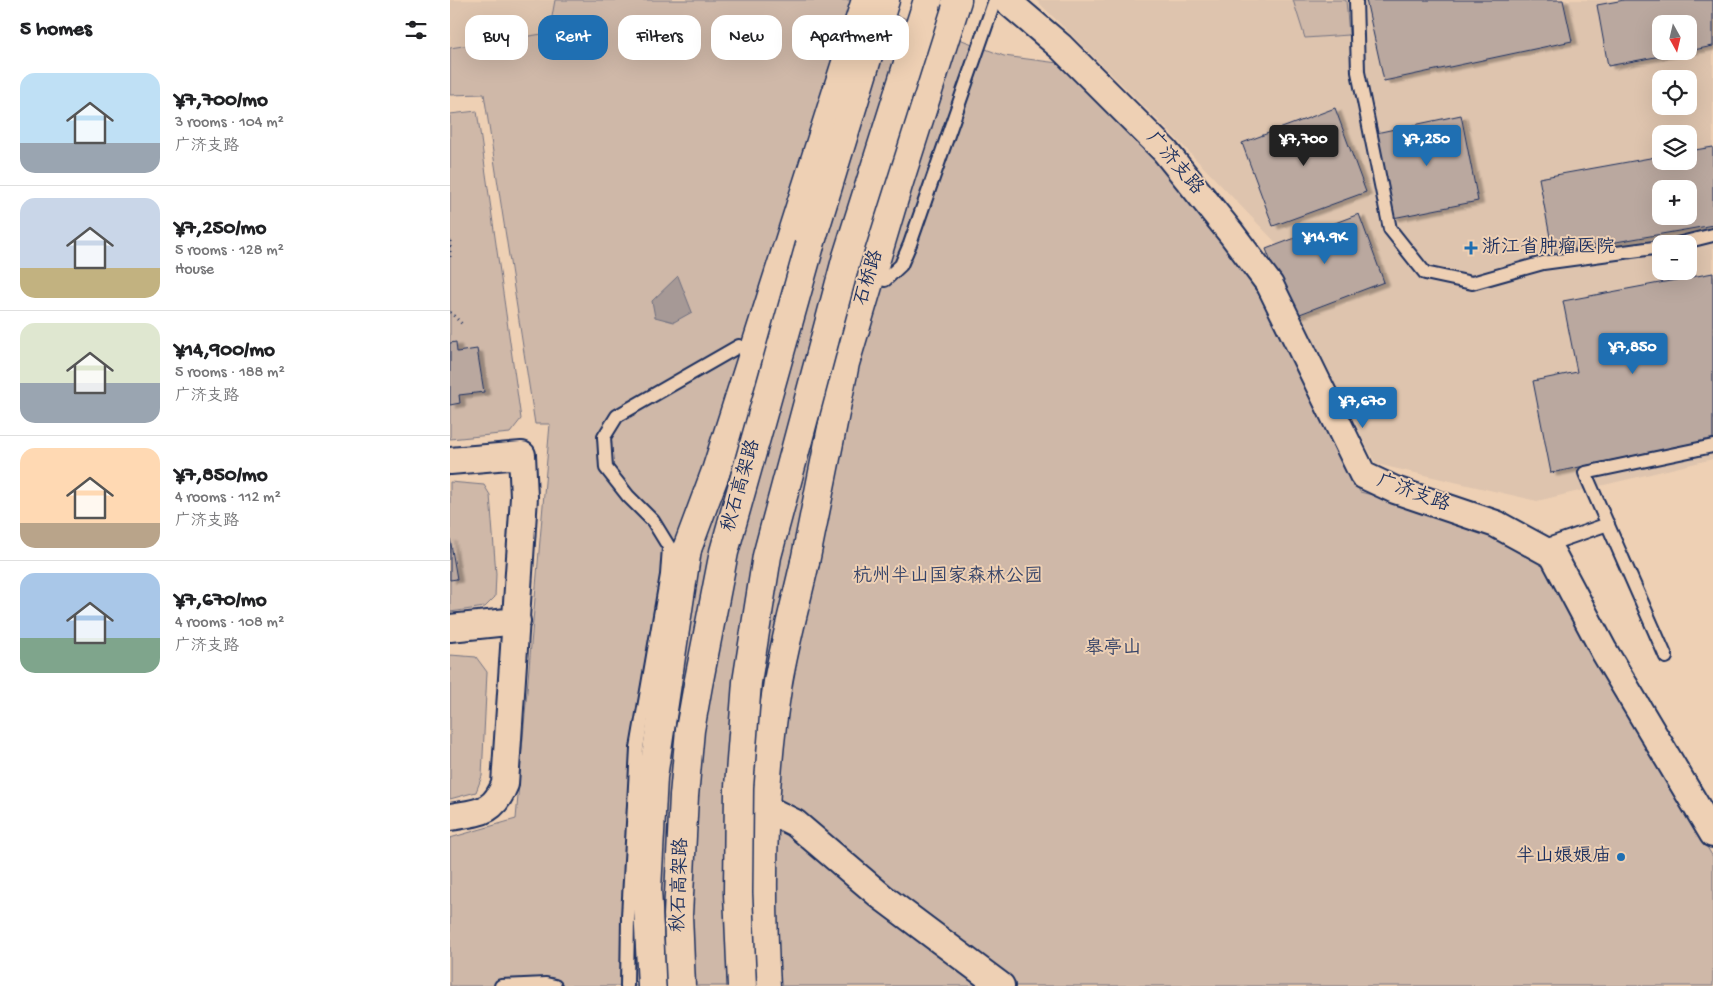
<!DOCTYPE html>
<meta charset="utf-8">
<style>
:root{--surface:#fff;--page:#f6f6f6;--text:#202124;--muted:#757577;--line:#e0e0e0;--accent:#1f6fb2}
body{margin:0;font-family:"Gochi Hand","LXGW WenKai TC",sans-serif;background:var(--page);color:var(--text);height:100vh;display:flex;flex-direction:column;font-size:19px;white-space:nowrap}
*{box-sizing:border-box;margin:0}
p{font-size:16px;color:var(--muted)}
.icon{flex:none;width:28px;height:28px;fill:none;stroke:currentColor;stroke-width:2;stroke-linecap:round;stroke-linejoin:round}
.map{position:relative;flex:1;overflow:hidden}
.side{display:flex;flex-direction:column;background:var(--surface);width:450px}
.side>*{flex:none}
.top-card{position:absolute;left:15px;top:15px;width:475px;height:45px;display:flex;gap:10px}
.needle{width:32px;rotate:172deg}
.controls{position:absolute;left:1202px;top:15px;display:grid;gap:10px}
.controls a{display:grid;place-items:center;width:45px;height:45px;border-radius:10px;background:var(--surface);box-shadow:0 5px 20px #0002;font-size:25px}
.price{position:absolute;translate:-50% -42px;padding:0 11px;border-radius:5px;background:var(--accent);color:#fff;font-size:16px;line-height:32px;filter:drop-shadow(0 1px 2px #0008)}
.price::after{content:'';position:absolute;left:50%;top:30px;width:15px;height:11px;margin-left:-8px;background:inherit;clip-path:polygon(0 0,100% 0,50% 100%)}
.price.on{background:#222;color:#fff}
ul{padding:0;list-style:none}
li{display:flex;align-items:center;gap:15px;height:125px;padding:0 20px}
li+li{border-top:1px solid var(--line)}
li span{display:grid;place-items:center;flex:none;width:140px;height:100px;border-radius:15px;color:#555}
li>.icon{margin-inline-start:auto}
span .icon{width:60px;height:60px;fill:#fffc;stroke-width:1}
li b{font-size:21px}
h2{display:flex;justify-content:space-between;align-items:center;height:60px;padding:0 20px;font-size:21px}
.pill{padding:0 18px;border-radius:15px;background:var(--surface);box-shadow:0 5px 20px #0002;font-size:18px;line-height:45px}
.pill.on{background:var(--accent);color:#fff}
main{display:flex;flex:1;min-height:0}
.map>svg:first-child{display:block}
.built{fill:#dec4ae;fill-rule:evenodd}
.green{fill:#cfb8a8;stroke:#757483}
.water{fill:#a69996;stroke:#6e6f80}
.building{fill:#baa89f;stroke:#1b2f5e;fill-rule:evenodd;filter:url(#shadow)}
.lines{fill:none;stroke-linecap:round;stroke-linejoin:round}
.service-casing{stroke:#1b2f5e;stroke-width:16}
.minor-casing{stroke:#1b2f5e;stroke-width:30}
.primary-casing{stroke:#1b2f5e;stroke-width:31}
.trunk-casing{stroke:#1b2f5e;stroke-width:31}
.path{stroke:#1b2f5e;stroke-width:3;stroke-dasharray:1 4;stroke-linecap:butt}
.service{stroke:#eed0b4;stroke-width:12}
.minor{stroke:#eed0b4;stroke-width:26}
.primary{stroke:#eed0b4;stroke-width:28}
.trunk{stroke:#eed0b4;stroke-width:28}
.trunk-bridge-casing{stroke:#1b2f5e;stroke-width:31;stroke-linecap:butt}
.trunk-bridge{stroke:#eed0b4;stroke-width:28}
.poi-dot{fill:#1f6fb2;stroke:#eed0b4;stroke-width:2}
.labels{text-anchor:middle;dominant-baseline:central;stroke-width:4;stroke-linejoin:round;paint-order:stroke}
.street-label{font-size:19px;fill:#1b2f5e;stroke:#eed0b4}
.poi-label{font-size:19px;fill:#1b2f5e;stroke:#eed0b4;text-anchor:start}
.park-label{font-size:19px;fill:#364469;stroke:#eed0b4}
</style>
<main>
<section class="side">
<h2>5 homes<svg class="icon" aria-label="filters" viewBox="0 0 24 24"><path d="M4 7h16M4 17h16"/><circle cx="9" cy="7" r="2"/><circle cx="15" cy="17" r="2"/></svg></h2>
<ul>
<li><span style="background:linear-gradient(#bfe0f5 70%,#9aa5b1 0)"><svg class="icon" aria-label="home" viewBox="0 0 24 24"><path d="M3 11l9-7 9 7M6 9v11h12V9"/></svg></span><div><b>¥7,700/mo</b><p>3 rooms · 104 m²</p><p>广济支路</p></div></li>
<li><span style="background:linear-gradient(#c9d6e8 70%,#c2b280 0)"><svg class="icon" aria-label="home" viewBox="0 0 24 24"><path d="M3 11l9-7 9 7M6 9v11h12V9"/></svg></span><div><b>¥7,250/mo</b><p>5 rooms · 128 m²</p><p>House</p></div></li>
<li><span style="background:linear-gradient(#dfe7d0 60%,#9aa5b1 0)"><svg class="icon" aria-label="home" viewBox="0 0 24 24"><path d="M3 11l9-7 9 7M6 9v11h12V9"/></svg></span><div><b>¥14,900/mo</b><p>5 rooms · 188 m²</p><p>广济支路</p></div></li>
<li><span style="background:linear-gradient(#ffd9b3 75%,#b9a48a 0)"><svg class="icon" aria-label="home" viewBox="0 0 24 24"><path d="M3 11l9-7 9 7M6 9v11h12V9"/></svg></span><div><b>¥7,850/mo</b><p>4 rooms · 112 m²</p><p>广济支路</p></div></li>
<li><span style="background:linear-gradient(#a9c7e8 65%,#7fa58c 0)"><svg class="icon" aria-label="home" viewBox="0 0 24 24"><path d="M3 11l9-7 9 7M6 9v11h12V9"/></svg></span><div><b>¥7,670/mo</b><p>4 rooms · 108 m²</p><p>广济支路</p></div></li>
</ul>
</section>
<div class="map">
<svg width="1263" height="986" viewBox="0 0 1263 986">
<defs>
<filter id="shadow"><feDropShadow dx="5.5" dy="3" stdDeviation="1" flood-color="#0004"/></filter>
</defs>
<rect width="100%" height="100%" fill="#eed0b4"/>
<filter id="ink" filterUnits="userSpaceOnUse"><feTurbulence type="fractalNoise" baseFrequency=".02" numOctaves="2"/><feDisplacementMap in="SourceGraphic" scale="10" xChannelSelector="R" yChannelSelector="G"/><feConvolveMatrix kernelMatrix="1 2 1 2 8 2 1 2 1" color-interpolation-filters="sRGB"/></filter>
<g filter="url(#ink)">
<!-- built -->
<path class="built" d="M0,0H257L99,33L0,48Z
M586,0H1263V459L1087,501L926,464L860,340L834,251L715,127ZM1211,24H1239V51H1211ZM1211,79H1239V106H1211ZM1211,134H1239V161H1211ZM1211,189H1239V216H1211ZM1211,244H1239V271H1211Z"/>
<!-- green -->
<path class="green" d="M105,0H407L554,56L608,63L723,170L811,298L852,364L910,492L1017,518L1101,570L1208,765L1263,857V986H0V838L66,819L100,424H85L34,94L0,95V48L99,33Z
M843,0H896L899,35L855,38Z
M27,111L71,419L60,433L0,439V114Z
M0,482L34,485L40,495L46,574L45,597L35,607L0,612Z
M0,655L26,657L37,672L32,776L26,792L0,799Z"/>
<!-- water -->
<path class="water" d="M228,276L242,312L224,322L205,317L202,301Z"/>
<!-- building -->
<path class="building" d="M916,0H1113L1122,41L934,81Z
M1174,0H1263V46L1239,51V24H1211V51H1237L1158,66L1147,5Z
M885,108L916,192L823,226L792,143Z
M1011,115L1028,201L943,218L926,133Z
M1263,147V225L1103,253L1089,178L1211,156V161H1239V151ZM1211,189H1239V216H1211Z
M909,214L934,282L842,317L816,249Z
M1263,273V439L1101,473L1083,381L1127,372L1113,301Z
M6,342L7,352L27,349L34,392L9,395L10,403L0,405V343Z
M0,538L7,579L0,580Z"/>
<g class="lines">
<!-- service casing -->
<g class="service-casing">
<path id="service" d="M906,0L908,72L940,229L975,273L1022,283L1093,263L1211,247
M1227,244L1263,235
M435,280L451,265L460,244L545,0
M1092,547L1158,524
M1216,657L1135,473L1263,446
M51,986L96,984L105,986
M177,986L178,917L187,748L217,575L219,547L203,521L178,496L156,468L154,437L167,416L289,346"/>
</g>
<!-- minor casing -->
<g class="minor-casing">
<path id="minor" d="M556,0L611,47L715,151L781,233L820,285L913,475L945,490L1046,524L1103,555L1154,651L1263,834
M0,461L72,455L74,497L55,784C43,814 29,812 0,817
M0,628L67,621
M315,808L345,823L432,897L551,986"/>
</g>
<!-- primary casing -->
<g class="primary-casing">
<path id="primary" d="M237,549L266,471L416,0
M355,562L395,363L448,185L507,0"/>
</g>
<!-- trunk casing -->
<g class="trunk-casing">
<path id="trunk" d="M360,245L435,0
M202,986L197,889L203,777L237,549
M316,986C310,885 312,782 328,682C335,642 346,602 355,562"/>
</g>
<!-- path -->
<path class="path" d="M0,241V259
M0,312L13,325"/>
<!-- service -->
<use href="#service" class="service"/>
<!-- minor -->
<use href="#minor" class="minor"/>
<!-- primary -->
<use href="#primary" class="primary"/>
<!-- trunk -->
<use href="#trunk" class="trunk"/>
<!-- trunk-bridge casing -->
<g class="trunk-bridge-casing">
<path id="trunk-bridge" d="M231,986L228,915L234,796L240,730L248,685L274,552L360,245
M292,986L288,893L289,787L297,682L317,556L396,260L478,0"/>
</g>
<!-- trunk-bridge -->
<use href="#trunk-bridge" class="trunk-bridge"/>
</g>
</g>
<!-- markers -->
<g class="poi-dot">
<path d="M1018.5 240.5h5v5h5v5h-5v5h-5v-5h-5v-5h5z"/>
<circle cx="1171" cy="857" r="5"/>
</g>
<g class="labels">
<!-- street labels -->
<g class="street-label">
<text transform="translate(724 164) rotate(49)">广济支路</text>
<text transform="translate(420 278) rotate(-73)">石桥路</text>
<text transform="translate(292 486) rotate(-74)">秋石高架路</text>
<text transform="translate(963 494) rotate(20)">广济支路</text>
<text transform="translate(231 885) rotate(-88)">秋石高架路</text>
</g>
<!-- poi labels -->
<g class="poi-label">
<text x="1032" y="248">浙江省肿瘤医院</text>
<text x="1161" y="857" text-anchor="end">半山娘娘庙</text>
</g>
<!-- park labels -->
<g class="park-label">
<text x="498" y="577">杭州半山国家森林公园</text>
<text x="663" y="649">皋亭山</text>
</g>
</g>
</svg>
<div class="controls">
<a><svg class="needle" viewBox="-14 -14 28 28"><path d="M0-13l5 13h-10z" fill="#e53935"/><path d="M0 13l5-13h-10z" fill="#757577"/></svg></a>
<a><svg class="icon" aria-label="locate" viewBox="0 0 24 24"><circle cx="12" cy="12" r="6"/><path d="M12 2v4M12 18v4M2 12h4M18 12h4"/></svg></a>
<a><svg class="icon" aria-label="layers" viewBox="0 0 24 24"><path d="M12 4l9 5-9 5-9-5zM3 14l9 5 9-5"/></svg></a>
<a>+</a>
<a>−</a>
</div>
<b class="price on" style="left:854px;top:167px">¥7,700</b>
<b class="price" style="left:977px;top:167px">¥7,250</b>
<b class="price" style="left:875px;top:265px">¥14.9K</b>
<b class="price" style="left:1183px;top:375px">¥7,850</b>
<b class="price" style="left:913px;top:429px">¥7,670</b>
<div class="top-card">
<a class="pill">Buy</a>
<a class="pill on">Rent</a>
<a class="pill">Filters</a>
<a class="pill">New</a>
<a class="pill">Apartment</a>
</div>
</div>
</main>
